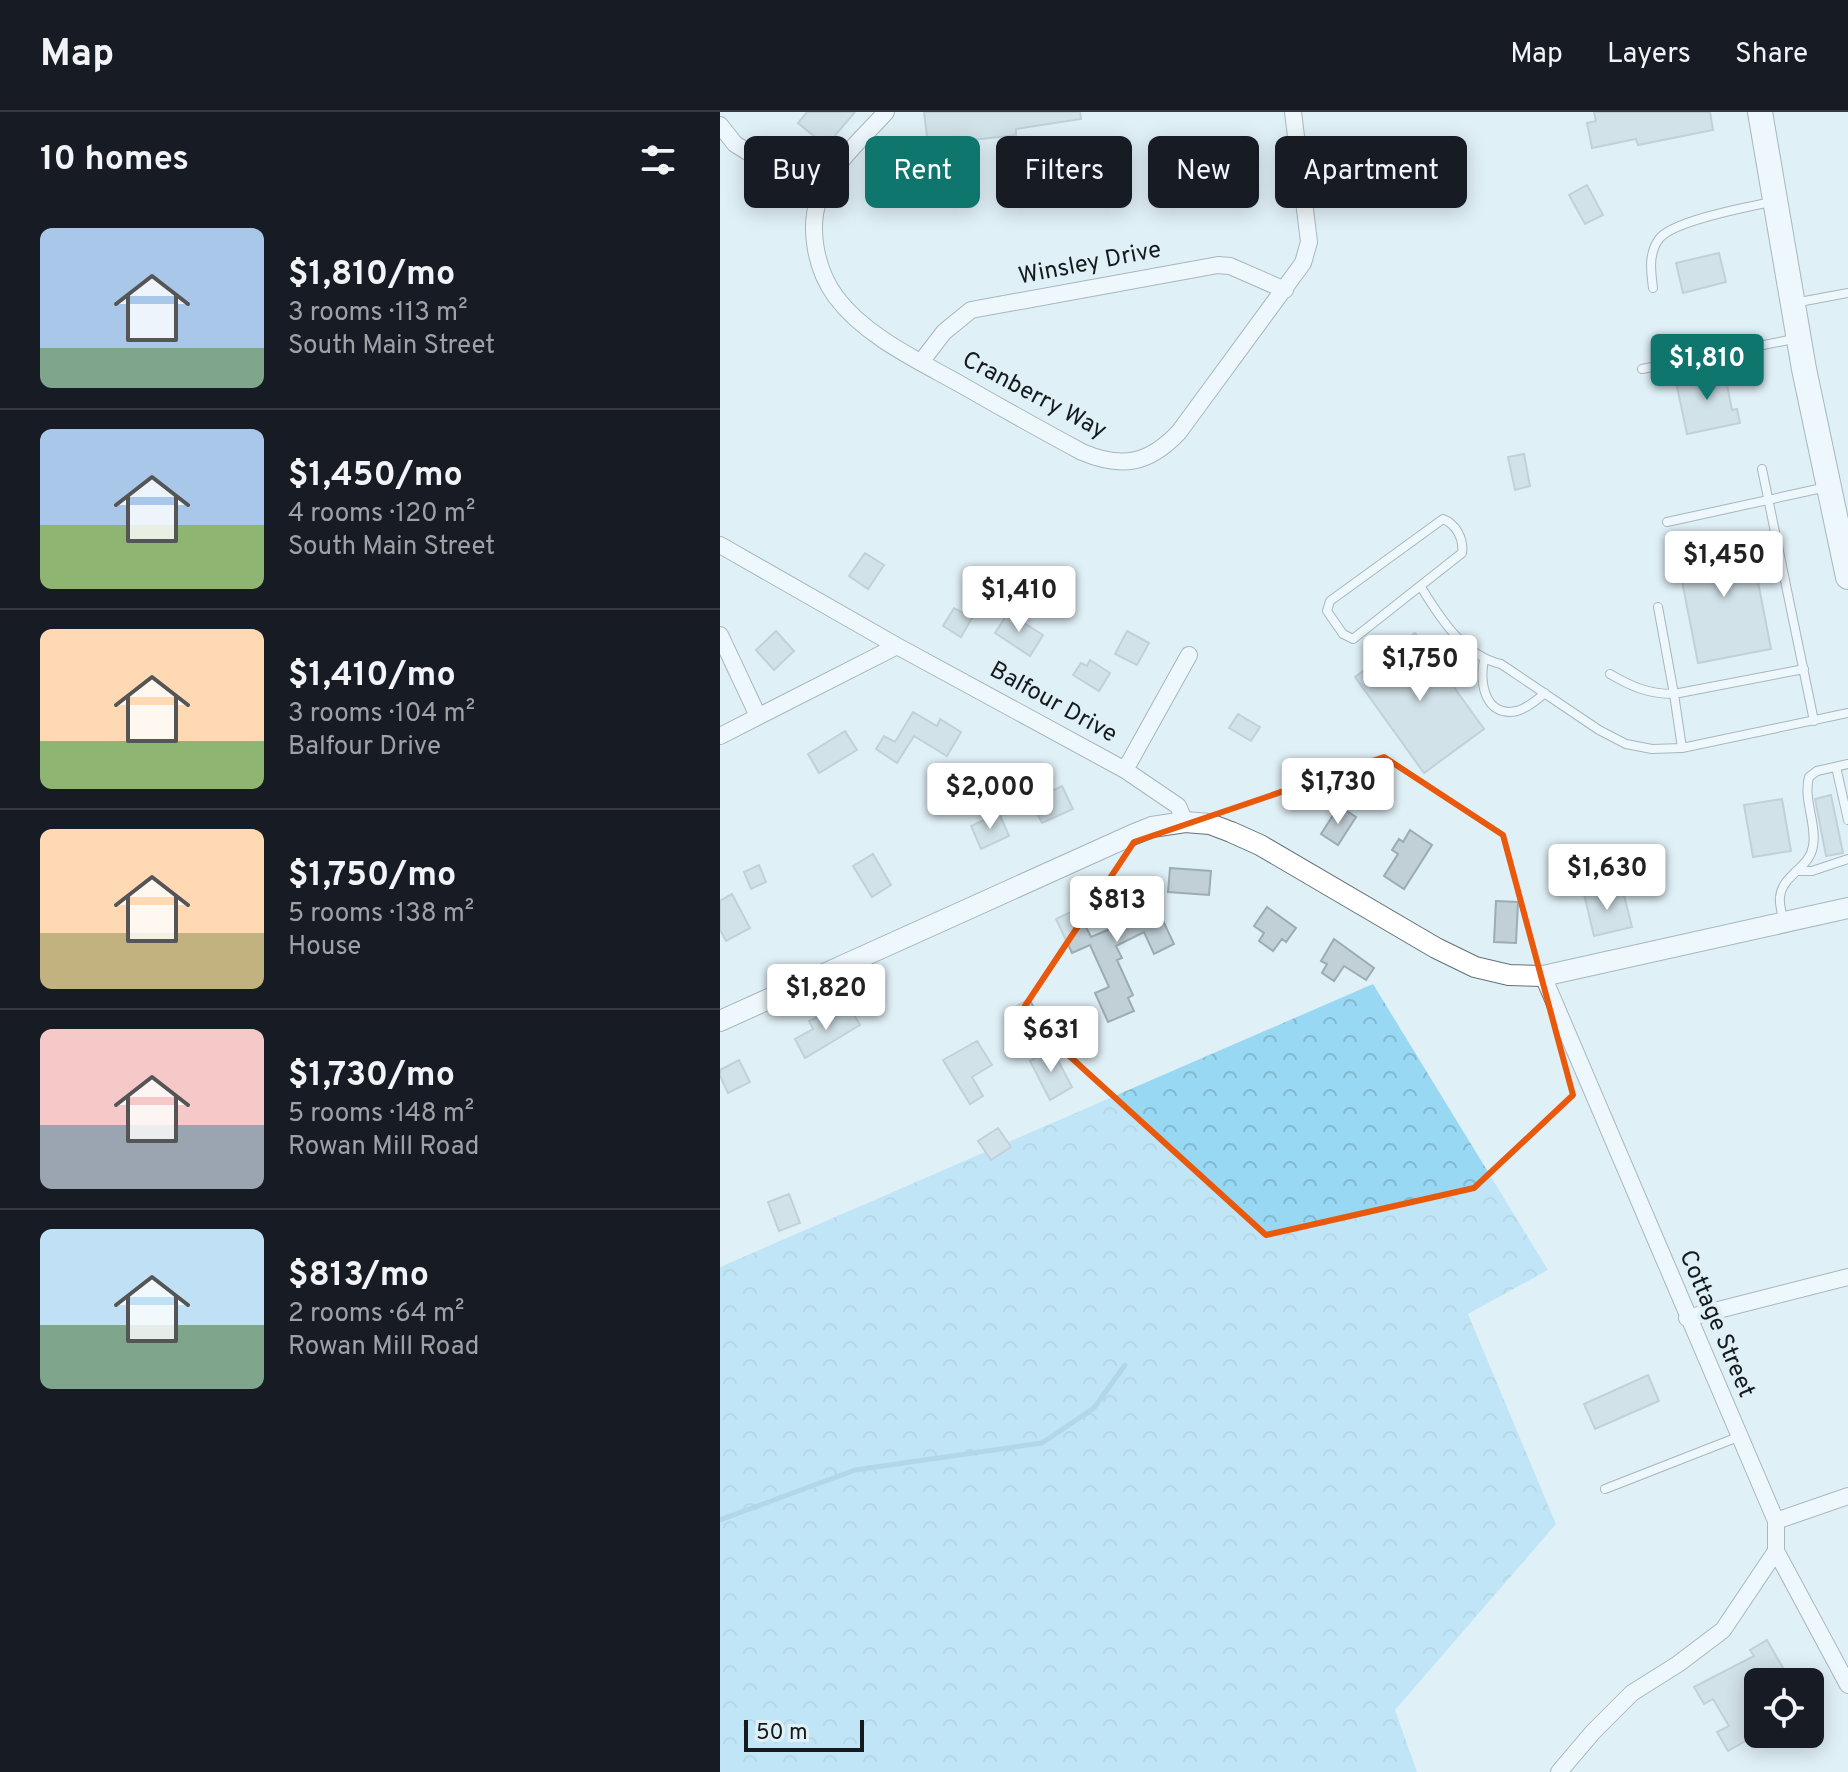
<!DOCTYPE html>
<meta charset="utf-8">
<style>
:root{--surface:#171b24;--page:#20242c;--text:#f1f3f6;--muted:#9ea1a6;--line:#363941;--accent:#0f766e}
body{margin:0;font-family:Overpass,sans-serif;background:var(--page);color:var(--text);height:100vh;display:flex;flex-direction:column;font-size:30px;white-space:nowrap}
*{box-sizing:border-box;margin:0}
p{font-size:26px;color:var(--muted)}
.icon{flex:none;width:44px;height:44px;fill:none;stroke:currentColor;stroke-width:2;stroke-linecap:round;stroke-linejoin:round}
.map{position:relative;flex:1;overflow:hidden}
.drawer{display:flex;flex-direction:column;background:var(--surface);width:720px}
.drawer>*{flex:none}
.hud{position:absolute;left:24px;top:24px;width:760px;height:72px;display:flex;gap:16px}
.tools{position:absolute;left:1024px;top:1556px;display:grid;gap:16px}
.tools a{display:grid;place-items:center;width:80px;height:80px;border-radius:12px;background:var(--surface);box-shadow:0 4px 20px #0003;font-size:40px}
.scale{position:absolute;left:24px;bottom:20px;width:120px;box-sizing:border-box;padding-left:8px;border:4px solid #151b1d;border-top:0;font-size:22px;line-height:28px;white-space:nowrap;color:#151b1d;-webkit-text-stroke:6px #e0f0f7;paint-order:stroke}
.price{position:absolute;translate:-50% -68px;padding:0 18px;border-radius:8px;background:#fff;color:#222;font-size:26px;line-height:52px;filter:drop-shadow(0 2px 4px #0008)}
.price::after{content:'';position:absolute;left:50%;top:48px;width:24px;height:18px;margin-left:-12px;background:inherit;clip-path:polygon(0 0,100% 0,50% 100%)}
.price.current{background:var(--accent);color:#fff}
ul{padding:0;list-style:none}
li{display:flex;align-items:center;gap:24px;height:200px;padding:0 40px}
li+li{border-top:2px solid var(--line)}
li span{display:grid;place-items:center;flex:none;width:224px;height:160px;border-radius:12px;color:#555}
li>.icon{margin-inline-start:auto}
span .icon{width:96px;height:96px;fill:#fffc;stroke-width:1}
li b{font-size:34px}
h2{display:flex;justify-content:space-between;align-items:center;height:96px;padding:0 40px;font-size:34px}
.pill{padding:0 28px;border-radius:12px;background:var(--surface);box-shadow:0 4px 20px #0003;font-size:28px;line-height:72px}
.pill.current{background:var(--accent);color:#fff}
header{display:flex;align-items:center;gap:48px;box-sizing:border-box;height:112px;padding:0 40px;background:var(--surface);border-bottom:2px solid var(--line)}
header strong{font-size:38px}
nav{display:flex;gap:44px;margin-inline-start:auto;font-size:28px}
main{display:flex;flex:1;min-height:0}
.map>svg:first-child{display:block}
.forest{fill:url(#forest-crowns)}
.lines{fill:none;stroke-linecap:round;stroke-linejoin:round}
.stream{stroke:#7ab9d5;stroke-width:5}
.building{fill:#c1d0d7;stroke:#9dacb3;stroke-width:2}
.service-casing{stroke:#637177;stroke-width:10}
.minor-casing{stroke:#637177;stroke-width:18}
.tertiary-casing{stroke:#637177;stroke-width:22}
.primary-casing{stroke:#637177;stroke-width:26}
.service{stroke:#fff;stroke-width:8}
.minor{stroke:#fff;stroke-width:16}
.tertiary{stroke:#fff;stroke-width:20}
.primary{stroke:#fff;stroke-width:24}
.marked{fill:none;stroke:#e8590c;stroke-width:6;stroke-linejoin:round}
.labels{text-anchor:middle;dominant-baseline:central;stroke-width:8;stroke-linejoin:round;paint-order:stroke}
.street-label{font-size:24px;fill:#151b1d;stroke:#e0f0f7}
</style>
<header>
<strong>Map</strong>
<nav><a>Map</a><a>Layers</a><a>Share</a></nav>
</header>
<main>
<section class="drawer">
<h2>10 homes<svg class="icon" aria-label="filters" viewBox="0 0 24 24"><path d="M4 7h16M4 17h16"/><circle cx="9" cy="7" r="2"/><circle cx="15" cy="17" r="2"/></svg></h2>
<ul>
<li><span style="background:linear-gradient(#a9c7e8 75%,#7fa58c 0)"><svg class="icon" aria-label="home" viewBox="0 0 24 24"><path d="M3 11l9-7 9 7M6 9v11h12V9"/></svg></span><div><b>$1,810/mo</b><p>3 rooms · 113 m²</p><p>South Main Street</p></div></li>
<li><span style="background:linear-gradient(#a9c7e8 60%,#8fb573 0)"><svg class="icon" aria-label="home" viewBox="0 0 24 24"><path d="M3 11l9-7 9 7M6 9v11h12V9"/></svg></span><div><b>$1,450/mo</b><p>4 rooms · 120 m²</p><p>South Main Street</p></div></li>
<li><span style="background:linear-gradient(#ffd9b3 70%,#8fb573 0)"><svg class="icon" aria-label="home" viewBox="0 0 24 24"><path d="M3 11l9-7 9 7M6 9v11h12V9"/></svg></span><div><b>$1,410/mo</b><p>3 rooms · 104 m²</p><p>Balfour Drive</p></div></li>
<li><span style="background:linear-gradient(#ffd9b3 65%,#c2b280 0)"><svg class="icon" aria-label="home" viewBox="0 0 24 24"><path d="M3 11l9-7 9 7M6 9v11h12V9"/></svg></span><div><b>$1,750/mo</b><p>5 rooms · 138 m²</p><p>House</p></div></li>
<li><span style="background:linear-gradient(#f6c9c9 60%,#9aa5b1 0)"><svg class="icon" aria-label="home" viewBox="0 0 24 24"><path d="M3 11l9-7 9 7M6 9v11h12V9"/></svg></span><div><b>$1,730/mo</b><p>5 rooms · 148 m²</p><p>Rowan Mill Road</p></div></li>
<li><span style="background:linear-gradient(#bfe0f5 60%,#7fa58c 0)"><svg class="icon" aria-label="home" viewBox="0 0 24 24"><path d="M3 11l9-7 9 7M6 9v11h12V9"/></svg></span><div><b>$813/mo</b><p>2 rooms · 64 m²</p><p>Rowan Mill Road</p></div></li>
</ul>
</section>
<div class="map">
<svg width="1128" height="1660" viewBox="0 0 1128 1660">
<defs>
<pattern id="forest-crowns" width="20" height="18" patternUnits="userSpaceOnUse" patternTransform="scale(2)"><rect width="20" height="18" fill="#99d8f3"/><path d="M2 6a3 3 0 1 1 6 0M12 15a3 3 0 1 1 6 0" fill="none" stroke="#83b9d0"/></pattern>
</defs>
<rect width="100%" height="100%" fill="#e0f0f7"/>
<!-- forest -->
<path class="forest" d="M653,872L828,1158L748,1202L836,1412L675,1598L697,1660H0V1155Z"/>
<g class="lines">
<!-- stream -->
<path class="stream" d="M0,1408L135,1358L322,1331L374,1296L405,1253"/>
</g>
<!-- building -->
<path class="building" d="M87,0H135L106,34L78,11Z
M204,0H360L361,7L296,17V23L208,33Z
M874,0H990L993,18L918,33L916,27L872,36L867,11L876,9Z
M867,73L883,103L865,112L849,83Z
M999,141L1006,170L963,181L956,151Z
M1009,258L1012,272L1007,273L1012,298L1017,297L1020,311L967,322L956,270Z
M804,342L810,374L795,378L788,345Z
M1029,423L1051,537L978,551L956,438Z
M145,441L164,453L148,477L129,464Z
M234,496L252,506L241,525L223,514Z
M288,501L323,523L310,544L275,521Z
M56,519L74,539L54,558L36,538Z
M407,519L429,531L417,553L395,542Z
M695,521L764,617L704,661L635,565Z
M370,548L390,561L379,579L353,563L361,551L367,554Z
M193,600L217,614L220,607L241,620L227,644L194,624L177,651L156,637L164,624L175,630Z
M518,602L540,615L531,629L509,616Z
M125,619L137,638L99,661L88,642Z
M342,674L353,697L322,711L311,689Z
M1111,683L1123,741L1106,744L1095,687Z
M1062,687L1071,739L1033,745L1024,693Z
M619,694L636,705L618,733L601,722Z
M279,701L289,724L261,737L251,714Z
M690,718L712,733L684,777L664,764L678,742L672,738L679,727L683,730Z
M153,742L171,773L152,785L133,754Z
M39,753L46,770L31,777L24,760Z
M450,756L491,759L489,783L448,780Z
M400,769L414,797L433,787L454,832L434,842L424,820L396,834L402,846L397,848L413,883L408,886L414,899L388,910L375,881L389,875L370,833L352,841L336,807L357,797L371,825L397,814L380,779Z
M885,777L886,783L903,779L912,815L874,824L864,782Z
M12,782L30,816L6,829L0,818V789Z
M776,789L798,790L796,831L774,830Z
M547,795L576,816L566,830L562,827L553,839L539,829L544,821L534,814Z
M614,827L654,856L646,868L624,854L614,869L602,861L607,852L601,849Z
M309,887L323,911L309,919L295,895Z
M130,896L140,913L85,946L75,927L93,917L89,909L100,904L104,911Z
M257,929L272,953L252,965L263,984L250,992L223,948Z
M332,937L352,975L330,988L310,949Z
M19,948L30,970L8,981L0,964V958Z
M278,1016L291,1035L271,1048L258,1029Z
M69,1082L80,1111L59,1119L48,1090Z
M928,1263L939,1289L875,1317L864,1292Z
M1047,1528L1071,1570H1038V1622L1008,1639L997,1620L1009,1614L993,1587L984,1592L974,1575L1034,1544L1030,1538Z"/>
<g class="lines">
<!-- service casing -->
<g class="service-casing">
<path id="service" d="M933,176C931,160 928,142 939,127C952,109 1027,95 1051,90
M1074,191L1128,181
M922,257L1074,227
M1042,357L1094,609
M723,407C736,412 744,427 742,441L633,527L623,522L607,499L610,489Z
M947,410L1107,375
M701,475C720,506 744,544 781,552L879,618L906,632L932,637L962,636L1128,601
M764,548C759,570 765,606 797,599C807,596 817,588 825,581
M890,562C912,575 929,582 954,582L938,495
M962,636L954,582L1084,557
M1116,655L1128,708
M1076,759H1092L1128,747
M1064,810C1062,802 1059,793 1060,785C1062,763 1090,756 1093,734C1097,712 1083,688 1089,665L1097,659L1128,652
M885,1377L1018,1325"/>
</g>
<!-- minor casing -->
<g class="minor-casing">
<path id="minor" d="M166,0C143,26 111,53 99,86C88,117 96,158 116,185C145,224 197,248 240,272C280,295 321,318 362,340C402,357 429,352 459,320L583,151L589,130L573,0
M0,13L15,32L31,42L107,67
M201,250L224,220L251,198L498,153L510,154L565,178
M0,433L177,534L405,658L458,694L465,710
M0,523L38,604
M0,624L177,534
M405,658L469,543
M823,864L1056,1409V1439L1128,1573
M967,1206L1128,1165
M1056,1409L1128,1384
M839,1660L873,1620L912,1581L958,1552L1003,1518L1056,1439"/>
</g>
<!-- tertiary casing -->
<g class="tertiary-casing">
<path id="tertiary" d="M0,909L412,723L432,715L465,710L490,712L511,720L540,733L716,836L755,855L789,863L823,864L1128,796"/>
</g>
<!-- primary casing -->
<g class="primary-casing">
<path id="primary" d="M1040,0L1084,257L1128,465"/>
</g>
<!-- service -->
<use href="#service" class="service"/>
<!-- minor -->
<use href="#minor" class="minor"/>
<!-- tertiary -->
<use href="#tertiary" class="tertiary"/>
<!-- primary -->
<use href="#primary" class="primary"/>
</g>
<!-- marked area -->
<path d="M0 0H1128V1660H0ZM664,645L783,723L853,983L754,1076L546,1123L301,900L414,730Z" fill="#e0f0f7" fill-opacity=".55" fill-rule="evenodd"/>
<path class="marked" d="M664,645L783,723L853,983L754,1076L546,1123L301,900L414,730Z"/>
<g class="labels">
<!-- street labels -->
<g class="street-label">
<text transform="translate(370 152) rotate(-11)">Winsley Drive</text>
<text transform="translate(314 284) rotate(28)">Cranberry Way</text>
<text transform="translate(333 591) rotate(29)">Balfour Drive</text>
<text transform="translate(996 1212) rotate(67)">Cottage Street</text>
</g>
</g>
</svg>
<div class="tools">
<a><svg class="icon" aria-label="locate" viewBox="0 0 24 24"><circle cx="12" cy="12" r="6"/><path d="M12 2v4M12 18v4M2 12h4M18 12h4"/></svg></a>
</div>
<div class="scale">50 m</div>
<b class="price current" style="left:987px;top:290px">$1,810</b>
<b class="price" style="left:1004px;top:487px">$1,450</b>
<b class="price" style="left:299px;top:522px">$1,410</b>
<b class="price" style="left:700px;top:591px">$1,750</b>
<b class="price" style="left:618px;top:714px">$1,730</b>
<b class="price" style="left:270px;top:719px">$2,000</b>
<b class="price" style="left:887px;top:800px">$1,630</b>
<b class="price" style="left:397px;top:832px">$813</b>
<b class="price" style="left:106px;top:920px">$1,820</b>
<b class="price" style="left:331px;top:962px">$631</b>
<div class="hud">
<a class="pill">Buy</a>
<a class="pill current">Rent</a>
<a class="pill">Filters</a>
<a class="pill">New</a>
<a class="pill">Apartment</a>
</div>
</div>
</main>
